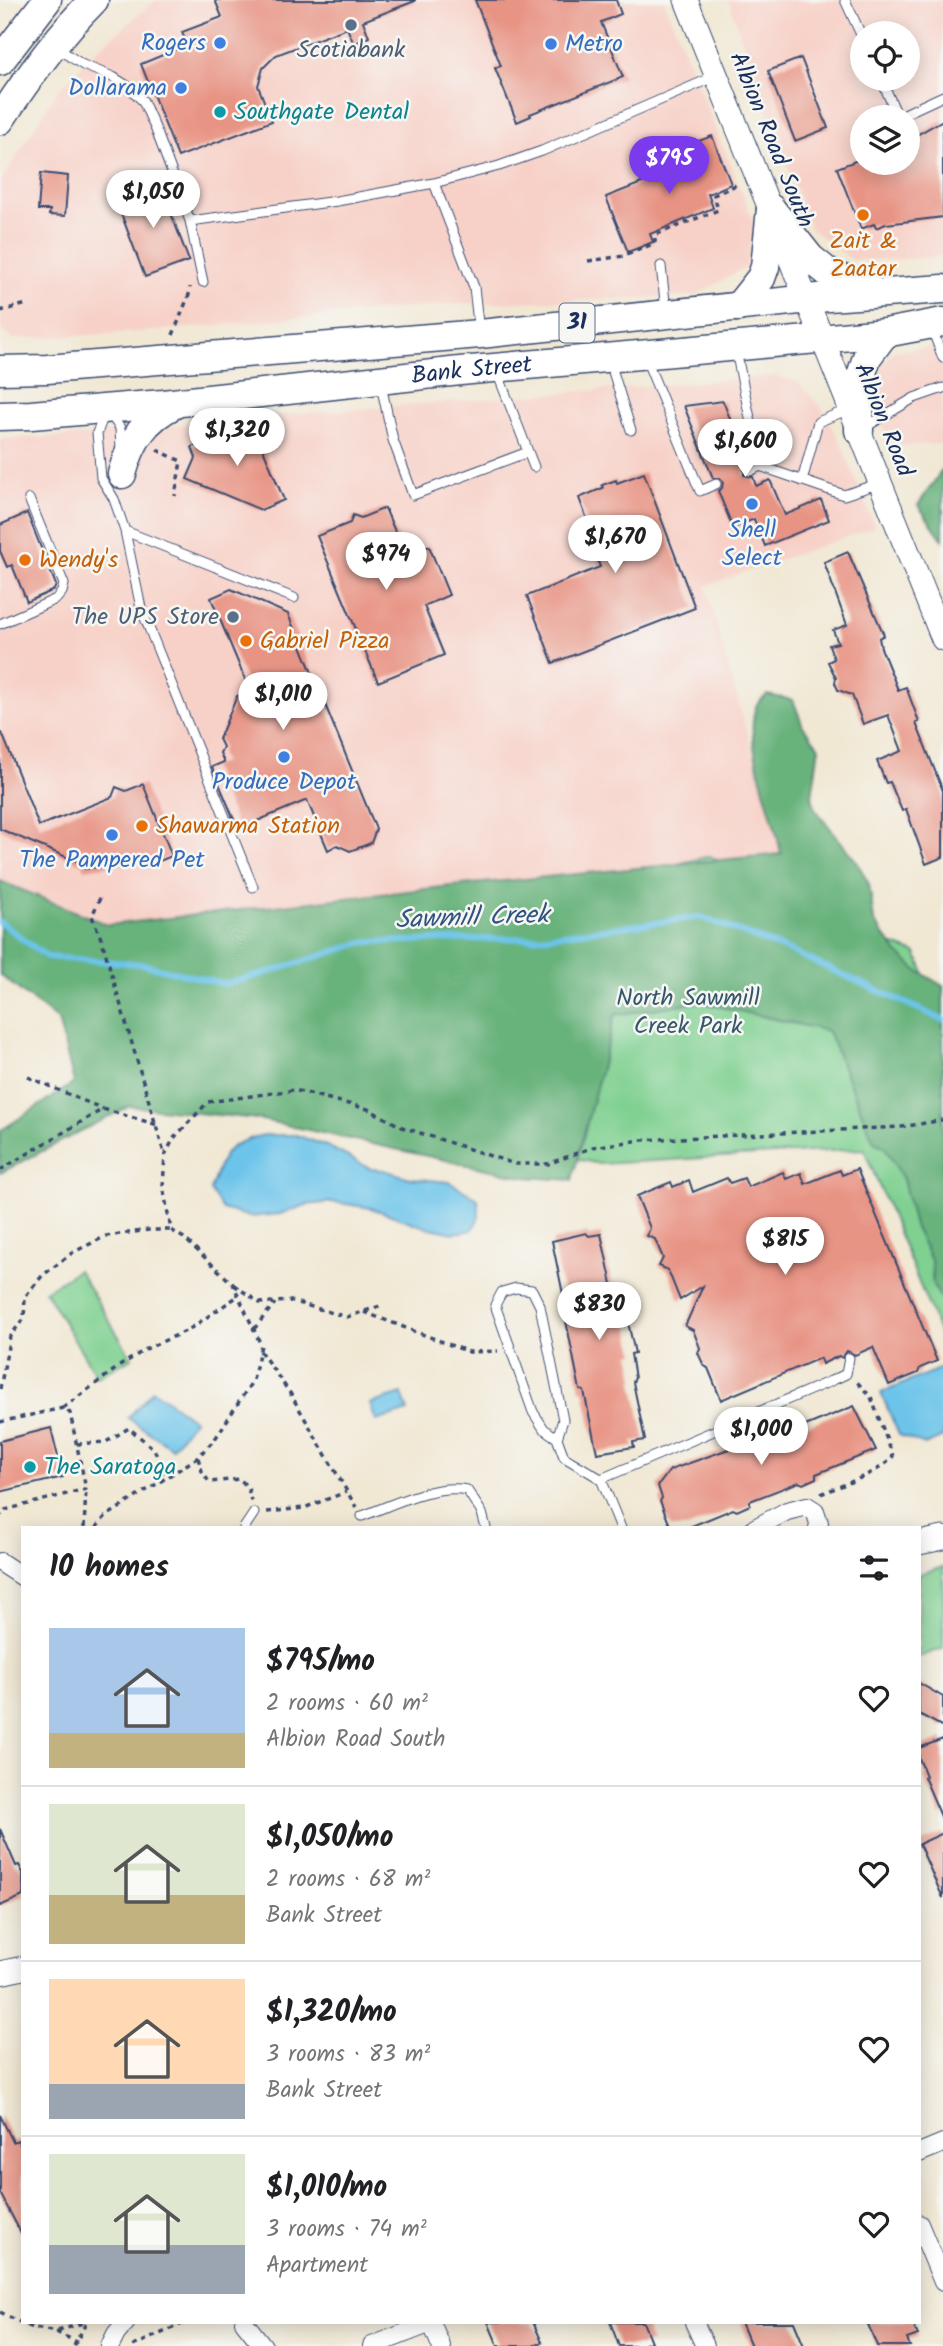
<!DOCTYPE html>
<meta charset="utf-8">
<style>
:root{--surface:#fff;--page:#f2f2f2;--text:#202124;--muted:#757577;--line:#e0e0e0;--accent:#7c3aed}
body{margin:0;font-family:Kalam,sans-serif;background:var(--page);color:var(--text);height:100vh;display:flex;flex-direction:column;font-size:26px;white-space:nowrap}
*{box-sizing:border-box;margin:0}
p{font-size:23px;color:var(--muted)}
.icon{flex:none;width:38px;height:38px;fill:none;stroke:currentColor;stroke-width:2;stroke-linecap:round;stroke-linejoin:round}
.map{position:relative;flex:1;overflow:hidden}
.sheet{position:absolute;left:21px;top:1526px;width:900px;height:798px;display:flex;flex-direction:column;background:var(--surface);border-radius:0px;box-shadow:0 4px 18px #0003}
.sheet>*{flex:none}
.buttons{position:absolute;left:850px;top:21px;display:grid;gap:14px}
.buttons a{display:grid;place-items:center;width:70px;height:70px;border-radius:50%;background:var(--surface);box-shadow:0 4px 18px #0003;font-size:35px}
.price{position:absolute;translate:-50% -60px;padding:0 16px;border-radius:24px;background:#fff;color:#222;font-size:23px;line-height:46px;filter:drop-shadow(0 2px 4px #0008)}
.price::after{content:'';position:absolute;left:50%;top:42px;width:21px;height:16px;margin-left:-10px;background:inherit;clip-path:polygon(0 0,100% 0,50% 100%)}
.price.on{background:var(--accent);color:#fff}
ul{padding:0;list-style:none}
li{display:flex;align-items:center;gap:21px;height:175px;padding:0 28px}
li+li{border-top:2px solid var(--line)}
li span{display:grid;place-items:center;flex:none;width:196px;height:140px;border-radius:0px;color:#555}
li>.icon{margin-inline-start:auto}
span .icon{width:84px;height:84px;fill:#fffc;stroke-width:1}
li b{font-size:30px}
h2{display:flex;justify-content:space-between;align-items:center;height:84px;padding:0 28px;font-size:30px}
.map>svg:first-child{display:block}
.built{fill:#f7d1c8;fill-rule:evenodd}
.green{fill:#7fd091;stroke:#4d8078;stroke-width:2}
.forest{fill:#67b27b;stroke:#41706c;stroke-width:2}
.water{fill:#6cc4ea;stroke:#447aa4;stroke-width:2}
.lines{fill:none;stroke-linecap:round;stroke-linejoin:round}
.stream{stroke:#6cc4ea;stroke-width:6}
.building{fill:#e89485}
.service-casing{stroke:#3b4b70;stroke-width:11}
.minor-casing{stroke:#3b4b70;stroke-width:20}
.tertiary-casing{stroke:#3b4b70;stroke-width:25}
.primary-casing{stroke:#3b4b70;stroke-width:31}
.path{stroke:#3b4b70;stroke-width:3.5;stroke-dasharray:5 5;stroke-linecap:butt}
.service{stroke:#fff;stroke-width:9}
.minor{stroke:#fff;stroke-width:18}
.tertiary{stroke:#fff;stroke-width:23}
.primary{stroke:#fff;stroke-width:28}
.service-dot{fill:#5c6f8a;stroke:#f6f6f2;stroke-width:2.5}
.shop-dot{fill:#3f7fe0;stroke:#f6f6f2;stroke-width:2.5}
.culture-dot{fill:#0f9aa8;stroke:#f6f6f2;stroke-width:2.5}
.food-dot{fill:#e8710a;stroke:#f6f6f2;stroke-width:2.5}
.labels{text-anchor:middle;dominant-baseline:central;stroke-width:5;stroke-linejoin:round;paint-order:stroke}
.shield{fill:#f6f6f2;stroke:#5d6b8a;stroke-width:2}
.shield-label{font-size:23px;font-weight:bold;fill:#1b2f5e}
.shop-label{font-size:24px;fill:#366cbe;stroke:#f6f6f2}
.service-label{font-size:24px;fill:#4e5e75;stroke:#f6f6f2}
.culture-label{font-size:24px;fill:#0d838f;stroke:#f6f6f2;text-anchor:start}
.street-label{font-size:24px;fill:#1b2f5e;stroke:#f6f6f2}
.food-label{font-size:24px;fill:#c56008;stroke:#f6f6f2;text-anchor:start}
.park-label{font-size:24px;fill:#34576b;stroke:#f6f6f2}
.water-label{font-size:26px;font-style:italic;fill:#2f5481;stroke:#f6f6f2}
</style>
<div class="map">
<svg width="943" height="2346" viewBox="0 0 943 2346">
<rect width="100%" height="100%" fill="#f6f6f2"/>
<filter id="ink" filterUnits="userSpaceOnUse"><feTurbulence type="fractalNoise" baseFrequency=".0143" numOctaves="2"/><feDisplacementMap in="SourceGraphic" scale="14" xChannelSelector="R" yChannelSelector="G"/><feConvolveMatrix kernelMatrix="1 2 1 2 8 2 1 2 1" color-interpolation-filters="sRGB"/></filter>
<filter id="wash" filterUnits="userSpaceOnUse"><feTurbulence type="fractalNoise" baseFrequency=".00686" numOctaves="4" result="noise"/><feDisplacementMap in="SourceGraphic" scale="28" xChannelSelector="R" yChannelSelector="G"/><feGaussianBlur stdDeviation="1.57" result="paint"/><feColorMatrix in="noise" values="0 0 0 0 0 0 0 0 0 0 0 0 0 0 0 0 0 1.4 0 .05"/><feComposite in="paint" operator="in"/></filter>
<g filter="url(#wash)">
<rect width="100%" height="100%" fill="#f1e8d4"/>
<!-- built -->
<path class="built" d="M156,0H664L754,223L747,266L695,296L439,305L143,332L12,339L0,328V183L57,91L101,46Z
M728,0H943V256L913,259L852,260L810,228ZM863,33H908V79H863ZM863,117H908V163H863Z
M943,346V444L891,446L873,404L875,373L894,351Z
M775,376L798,382L821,407L840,441L875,527L706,586L781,854L452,886L107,925L0,884V439L75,436L257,417Z"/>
<!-- green -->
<path class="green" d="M710,856L846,928L916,953L932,993L943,998V1341L864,1149L599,1164L137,1057L598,883Z
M78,1270L132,1358L97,1377L45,1291Z
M943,1567V1648L919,1657V1574Z"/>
<!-- forest -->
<path class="forest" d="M943,469V540L918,505Z
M767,695L793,700L803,726L819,747L812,796L815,809L857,862L869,884L874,921L897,952L915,969L943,986V1302L933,1285L931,1260L914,1226L903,1179L885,1147L874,1142L828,1031L699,1002L615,1015L572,1180L523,1177L258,1119L129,1106L0,1173V1131L74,1083L58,1020L0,975V881L108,925L452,886L781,854C775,815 742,742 756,707C758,702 763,699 767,695Z"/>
<!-- water -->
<path class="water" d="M264,1135H296L329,1147L371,1169L384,1170L410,1178L449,1182L478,1199L479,1217L472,1230L454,1233L425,1227L371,1208L333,1202L306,1205L280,1214L250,1217L222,1209L210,1190C225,1152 222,1145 264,1135Z
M941,1368L943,1373V1437L925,1445L899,1435L881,1393Z
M153,1390L194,1420L172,1448L128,1418Z
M402,1394L408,1411L376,1421L370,1404Z"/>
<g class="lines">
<!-- stream -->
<path class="stream" d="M0,922L47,957L142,964L224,984L263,974L364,942L532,938L701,917L790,951L943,1020"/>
</g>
<g id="blocks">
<!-- building -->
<path class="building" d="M215,0H415V1L363,21L369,37L354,44L347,28L276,55L263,68L258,86L272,121L178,157L141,64L187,45L182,32L222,17Z
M475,0H616L621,14L601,22L623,77L530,114L531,116L517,122L495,68L501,66Z
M801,58L828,128L795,141L768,71Z
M943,120V217L886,224L876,228L874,224L861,229L837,168L863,158V163H908V140Z
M712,136L731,184L708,194L713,208L650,234L653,242L628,252L606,197L695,162L688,145Z
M41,173L68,176L65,216L49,215L50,210H38Z
M160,184L189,261L145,277L116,200Z
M723,401L748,464L744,468V475L753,477L756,486L770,480L785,515L821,500L829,520L765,546L754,519L733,528L718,491L722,488L723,482L720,478H713L684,406Z
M252,422L284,500L261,510L187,479L196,458L192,447Z
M644,473L695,608L553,663L527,596L600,567L586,528L590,527L579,498L603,488L602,485L616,480L617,483Z
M385,508L405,555L429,546L449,595L424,606L444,655L378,682L317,536L350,523L353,515L361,518Z
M27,513L56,585L54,590L27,602L12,565L7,567L0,551V525Z
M848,552L884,635L879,638L881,648L898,690L906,687L919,722L916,723L943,791V857L926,864L906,809L902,811L890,782L886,783L877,761L902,751L888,715L863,724L852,695L838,690L835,683L836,678L828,662L834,659L829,645L838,643L833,630L847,625L824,562Z
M231,589L288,614L376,829L371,843L350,851L337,845L328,850L307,800L238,829L212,767L224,762L220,753L223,747L219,739L237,696L250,691L211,598Z
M0,733H2L39,826L112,797L116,787L126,791L143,784L172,856L157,862L139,861L85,869L83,864L0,829Z
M857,1169L937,1361L920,1368L918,1373L889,1385L873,1347L855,1355L847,1351L842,1358L839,1356L822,1364L820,1358L721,1400L708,1368L704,1366L698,1353L700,1348L693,1330L685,1326L703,1286L680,1300L668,1270L659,1266L663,1258L655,1239L647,1236L650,1228L637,1196L671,1182L673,1187L689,1180L693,1192L727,1178L730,1183L744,1178L748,1187L783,1172L786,1179L801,1173L805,1184L840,1170L842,1175Z
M586,1233L589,1236L601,1234L614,1293L618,1294L623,1319L627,1318L635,1353L631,1354L635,1378L633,1382L645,1440L633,1442L634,1447L597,1453L584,1391L580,1390L577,1375L563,1306L565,1304L552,1241Z
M854,1406L876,1450L816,1474V1478L803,1484L799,1482L750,1501V1505L737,1511L733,1509L687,1528H671L660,1501L662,1498L658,1486L670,1470L737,1446L736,1442L766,1428L795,1427L798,1429Z
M51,1428L63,1477L0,1492V1441Z
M919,1683L943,1697V1727L919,1714Z
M943,1739V1821L924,1777L926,1776L919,1758V1748Z
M0,1829L16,1866L19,1865L23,1873V1896L0,1906Z
M943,1833V1898L919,1844Z
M0,2115L13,2142L18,2140L23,2151V2237L0,2193Z
M488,2322H533L542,2342L533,2346H498Z
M610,2322H643L651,2342L640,2346H619Z
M741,2322H794L804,2346H751Z
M867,2322H912L918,2335L907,2339L910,2346H877Z"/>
</g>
</g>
<g filter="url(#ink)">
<use href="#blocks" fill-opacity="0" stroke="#3b4b70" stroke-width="2"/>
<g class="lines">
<!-- service casing -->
<g class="service-casing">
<path id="service" d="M845,0L863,39
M57,48L83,65L113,77L129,87L143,101L156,130L190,221L203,282
M881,79L898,117L943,96
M190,221L337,201L434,183
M661,266L666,310
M932,329L943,358
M479,332L474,287L434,183L499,166L542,151L716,76
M736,351L760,466
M646,359L700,491L716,484
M610,362L631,430
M497,372L534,467
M381,385L393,440L413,495L528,452
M110,414L120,428L121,450
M104,415L97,433L101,478L114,499L125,531L141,608L253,887
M864,428L914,398L943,388
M750,471L760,466L844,495L880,483
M802,481L818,422L849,409
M125,531L294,598
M0,624L56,599L62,592L64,584L29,499
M557,1438L544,1429L533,1412L495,1305L502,1292L516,1288L532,1290L540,1306L563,1420L557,1438L564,1457L601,1479L621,1528
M601,1479L831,1381L846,1374L849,1358
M362,1516C393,1505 434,1483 467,1490L482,1513L486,1528
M244,1528L254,1513"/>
</g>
<!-- minor casing -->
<g class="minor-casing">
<path id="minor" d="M755,1528L787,1511L807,1506L815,1511L819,1523L818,1528
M0,1562L23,1577
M919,2153L943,2143
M919,2224L943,2282
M244,2322L263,2346
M431,2322L441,2346
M694,2322L705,2346
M110,2346L116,2334L126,2322
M372,2346L431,2323"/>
</g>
<!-- tertiary casing -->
<g class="tertiary-casing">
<path id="tertiary" d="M686,0L943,639
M919,1543L943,1538
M0,1973L23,1968"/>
</g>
<!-- primary casing -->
<g class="primary-casing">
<g id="primary">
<path d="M0,61L47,0"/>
<path d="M0,120C28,77 58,36 94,0"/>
<path d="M771,209L810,258L830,274L870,289"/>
<path d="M738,307L761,278L765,267L771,209"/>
<path d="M0,370L47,369L480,334L828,297L943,289"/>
<path id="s1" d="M0,416L31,415L163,404L460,371L885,333L943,322"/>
<path d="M859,430L860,379L867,357L885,333"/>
<path d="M122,474C131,441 144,419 175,404"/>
</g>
</g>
<!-- path -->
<path class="path" d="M588,261L624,256L655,243V235L718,210L714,195L738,184
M0,311L27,304
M173,335L190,292V287
M157,450L181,461L175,496
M100,898L92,916L102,941L164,1153
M28,1077L103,1109
M0,1170L103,1109L158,1125
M234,1285L260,1303L291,1301L347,1317L383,1305
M364,1312L469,1352L498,1351
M254,1329L275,1303
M260,1351L290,1393L356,1507
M0,1389L10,1336L24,1319L25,1297L42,1276L72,1253L106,1236L149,1230H171
M63,1408L121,1365L148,1348L188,1330L238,1296
M0,1422L63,1408L70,1413L86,1489L5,1510L0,1516
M77,1444L106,1442L129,1428L154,1449L166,1478
M198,1458L202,1471L209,1482L240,1479L248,1488L251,1501
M821,1494C839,1486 883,1472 893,1456L871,1397L856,1381
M267,1512L304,1508L346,1492
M84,1528L86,1489
M96,1528L105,1517L197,1458L215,1439L253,1380L261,1345L233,1284L184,1238L171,1230L163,1186L165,1155L174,1138L208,1102L294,1090L368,1109L402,1127L515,1164H548L593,1147L641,1140L902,1127L943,1120
M0,2312L30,2327L56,2332L77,2342
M58,2331L86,2322
M74,2346L86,2323
M133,2346L186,2322"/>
<!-- service -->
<use href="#service" class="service"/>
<!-- minor -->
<use href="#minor" class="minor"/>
<!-- tertiary -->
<use href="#tertiary" class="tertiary"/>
<!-- primary -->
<use href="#primary" class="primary"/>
</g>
</g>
<!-- markers -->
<g class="service-dot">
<circle cx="351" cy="25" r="7"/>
<circle cx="233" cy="617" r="7"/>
</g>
<g class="shop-dot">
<circle cx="220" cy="43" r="7"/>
<circle cx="551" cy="44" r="7"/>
<circle cx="181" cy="88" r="7"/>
<circle cx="752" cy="504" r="7"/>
<circle cx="284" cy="757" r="7"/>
<circle cx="112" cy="835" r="7"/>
</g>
<g class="culture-dot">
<circle cx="220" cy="112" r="7"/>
<circle cx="30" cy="1467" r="7"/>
</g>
<g class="food-dot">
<circle cx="863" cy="215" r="7"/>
<circle cx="25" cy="560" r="7"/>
<circle cx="246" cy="641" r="7"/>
<circle cx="142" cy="826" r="7"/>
</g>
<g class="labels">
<!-- shield labels -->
<rect class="shield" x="559.5" y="303.5" width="35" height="39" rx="5"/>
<g class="shield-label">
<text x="577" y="323">31</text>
</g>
<!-- shop labels -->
<g class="shop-label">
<text x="206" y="43" text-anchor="end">Rogers</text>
<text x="565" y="44" text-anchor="start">Metro</text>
<text x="167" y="88" text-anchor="end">Dollarama</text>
<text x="752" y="530">Shell<tspan x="752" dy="28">Select</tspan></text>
<text x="284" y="782">Produce Depot</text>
<text x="112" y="860">The Pampered Pet</text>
</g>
<!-- service labels -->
<g class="service-label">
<text x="351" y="50">Scotiabank</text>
<text x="219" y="617" text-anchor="end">The UPS Store</text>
</g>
<!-- culture labels -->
<g class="culture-label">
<text x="234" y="112">Southgate Dental</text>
<text x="44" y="1467">The Saratoga</text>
</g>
<!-- street labels -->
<g class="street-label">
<text transform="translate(771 140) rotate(68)">Albion Road South</text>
<text stroke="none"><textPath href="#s1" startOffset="474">Bank Street</textPath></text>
<text transform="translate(883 420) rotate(68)">Albion Road</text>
</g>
<!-- food labels -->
<g class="food-label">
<text x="863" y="241" text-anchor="middle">Zait &amp;<tspan x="863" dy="28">Zaatar</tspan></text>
<text x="39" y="560">Wendy's</text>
<text x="260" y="641">Gabriel Pizza</text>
<text x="156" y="826">Shawarma Station</text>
</g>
<!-- park labels -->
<g class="park-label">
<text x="688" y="998">North Sawmill<tspan x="688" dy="28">Creek Park</tspan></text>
</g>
<!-- water labels -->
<g class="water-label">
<text transform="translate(472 918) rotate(-2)">Sawmill Creek</text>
</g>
</g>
</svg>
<div class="buttons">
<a><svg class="icon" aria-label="locate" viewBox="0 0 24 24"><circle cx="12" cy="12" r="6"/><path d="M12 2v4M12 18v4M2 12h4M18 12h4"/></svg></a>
<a><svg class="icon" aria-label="layers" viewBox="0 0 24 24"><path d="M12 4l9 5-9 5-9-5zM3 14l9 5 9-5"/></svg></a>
</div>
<b class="price on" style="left:669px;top:196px">$795</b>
<b class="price" style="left:153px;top:230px">$1,050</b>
<b class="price" style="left:237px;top:468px">$1,320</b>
<b class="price" style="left:745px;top:479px">$1,600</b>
<b class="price" style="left:615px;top:575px">$1,670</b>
<b class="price" style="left:386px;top:592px">$974</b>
<b class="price" style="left:283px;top:732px">$1,010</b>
<b class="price" style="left:785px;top:1277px">$815</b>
<b class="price" style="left:599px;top:1342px">$830</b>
<b class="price" style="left:761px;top:1467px">$1,000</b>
<section class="sheet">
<h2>10 homes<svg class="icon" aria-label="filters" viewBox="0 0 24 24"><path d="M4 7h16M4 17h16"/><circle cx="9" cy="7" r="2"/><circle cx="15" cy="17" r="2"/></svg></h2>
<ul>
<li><span style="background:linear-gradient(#a9c7e8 75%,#c2b280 0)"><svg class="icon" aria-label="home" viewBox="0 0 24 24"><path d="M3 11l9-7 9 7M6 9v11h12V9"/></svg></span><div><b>$795/mo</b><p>2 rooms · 60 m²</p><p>Albion Road South</p></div><svg class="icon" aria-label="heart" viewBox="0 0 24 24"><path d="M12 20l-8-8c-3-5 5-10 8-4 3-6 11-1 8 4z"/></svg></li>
<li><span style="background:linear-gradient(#dfe7d0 65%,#c2b280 0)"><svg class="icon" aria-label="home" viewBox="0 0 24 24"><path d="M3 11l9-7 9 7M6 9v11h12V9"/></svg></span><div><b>$1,050/mo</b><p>2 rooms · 68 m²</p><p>Bank Street</p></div><svg class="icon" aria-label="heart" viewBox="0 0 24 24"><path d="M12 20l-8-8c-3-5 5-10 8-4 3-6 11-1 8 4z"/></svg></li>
<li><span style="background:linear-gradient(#ffd9b3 75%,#9aa5b1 0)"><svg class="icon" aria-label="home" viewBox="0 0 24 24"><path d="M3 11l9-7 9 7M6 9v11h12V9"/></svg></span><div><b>$1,320/mo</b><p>3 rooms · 83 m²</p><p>Bank Street</p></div><svg class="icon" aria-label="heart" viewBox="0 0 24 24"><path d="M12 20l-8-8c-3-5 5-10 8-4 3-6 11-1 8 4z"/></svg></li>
<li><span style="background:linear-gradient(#dfe7d0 65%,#9aa5b1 0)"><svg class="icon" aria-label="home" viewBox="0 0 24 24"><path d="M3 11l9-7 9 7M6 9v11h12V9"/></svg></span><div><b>$1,010/mo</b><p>3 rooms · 74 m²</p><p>Apartment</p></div><svg class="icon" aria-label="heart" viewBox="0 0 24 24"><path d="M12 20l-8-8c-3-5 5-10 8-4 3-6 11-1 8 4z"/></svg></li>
</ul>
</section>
</div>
